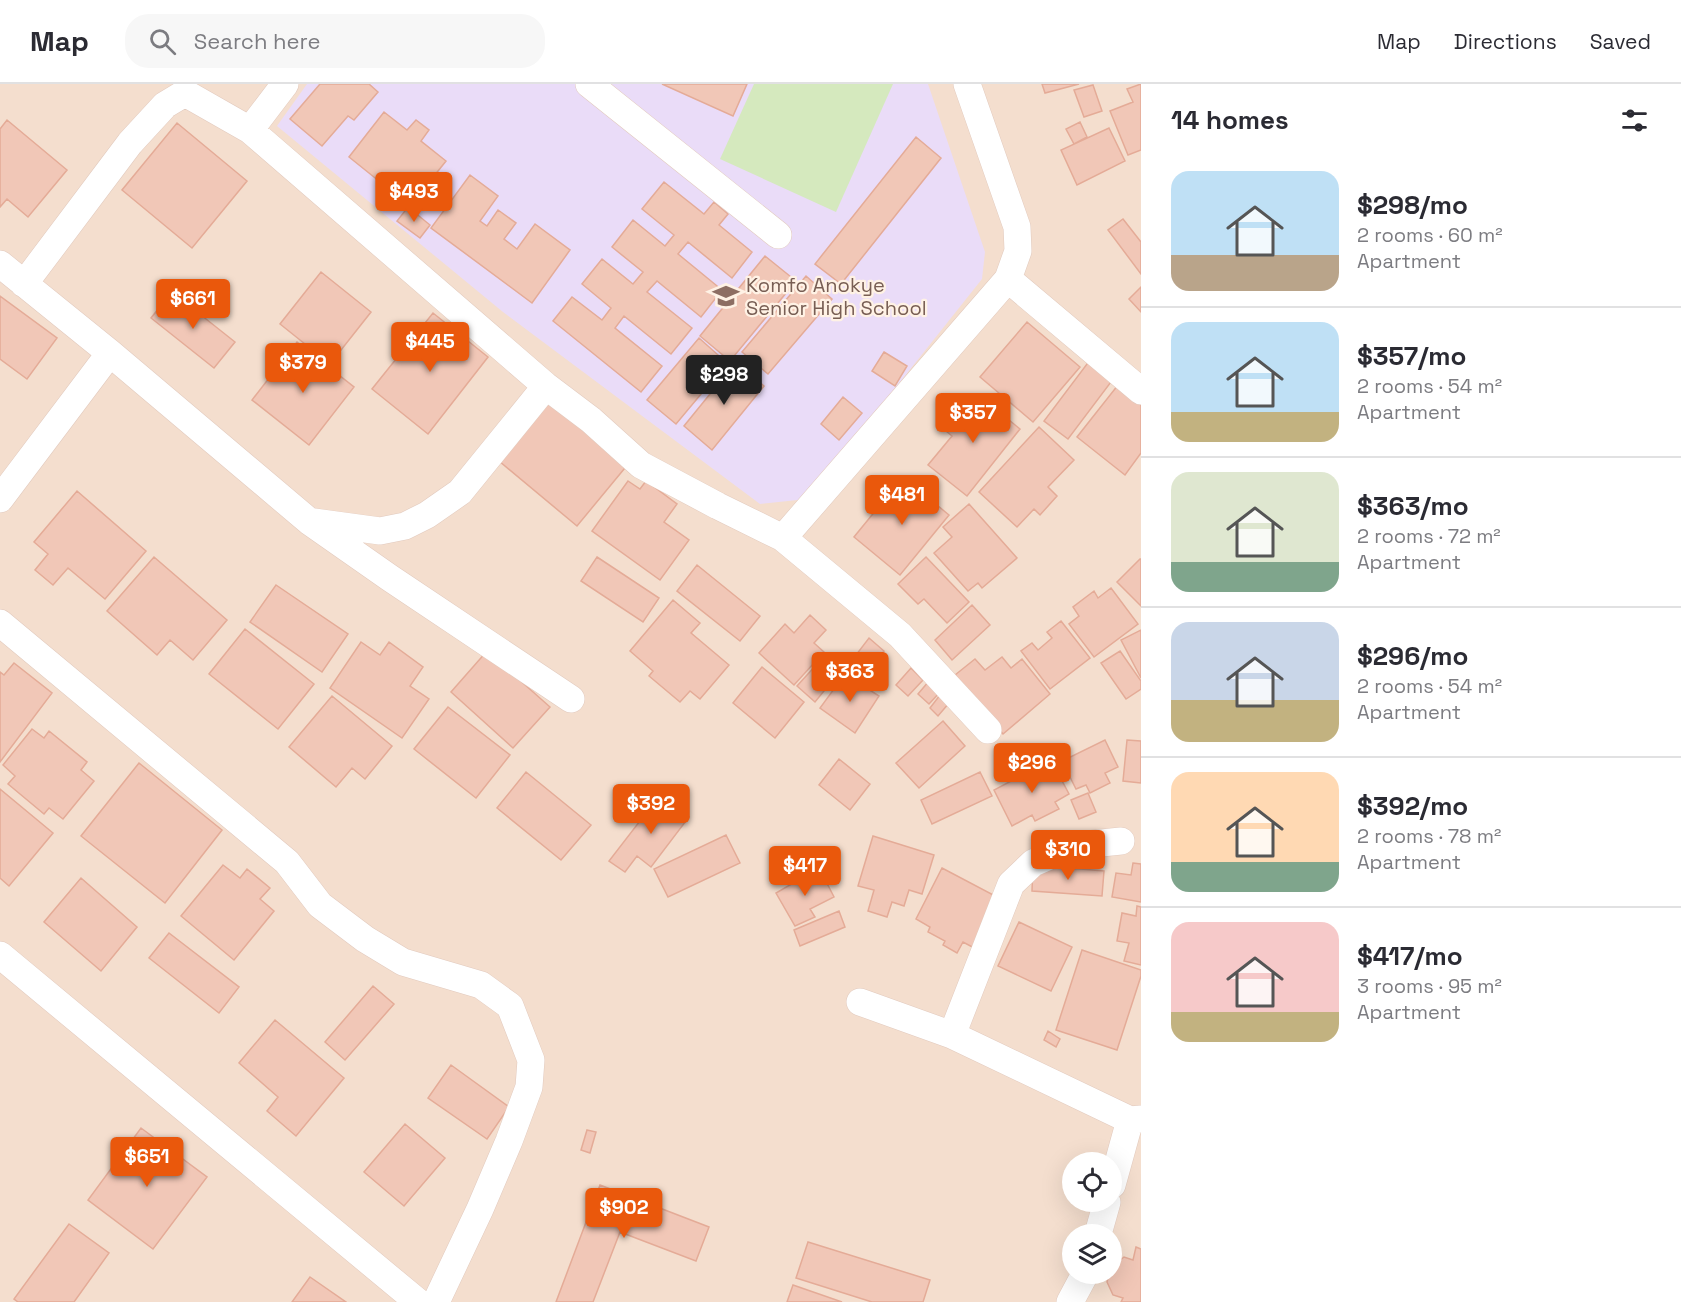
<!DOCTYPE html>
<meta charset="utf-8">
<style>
:root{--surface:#fff;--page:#f7f7f7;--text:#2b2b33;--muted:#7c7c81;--line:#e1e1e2;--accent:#ea580c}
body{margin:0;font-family:"Space Grotesk",sans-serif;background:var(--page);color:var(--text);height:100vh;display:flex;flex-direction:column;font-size:22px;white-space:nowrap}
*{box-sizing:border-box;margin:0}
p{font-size:20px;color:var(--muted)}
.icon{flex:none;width:33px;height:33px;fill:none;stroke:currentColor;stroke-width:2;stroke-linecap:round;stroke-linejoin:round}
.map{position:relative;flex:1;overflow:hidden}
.panel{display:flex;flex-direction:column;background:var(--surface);width:540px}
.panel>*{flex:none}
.fabs{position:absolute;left:1062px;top:1068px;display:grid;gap:12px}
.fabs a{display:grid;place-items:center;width:60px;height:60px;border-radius:50%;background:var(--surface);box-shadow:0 6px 24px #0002;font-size:30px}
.price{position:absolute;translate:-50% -51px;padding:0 14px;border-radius:6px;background:var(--accent);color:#fff;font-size:20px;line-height:39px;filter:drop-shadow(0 2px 3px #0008)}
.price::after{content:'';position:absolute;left:50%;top:36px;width:18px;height:14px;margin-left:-9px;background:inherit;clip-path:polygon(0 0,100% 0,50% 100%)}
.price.active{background:#222;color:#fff}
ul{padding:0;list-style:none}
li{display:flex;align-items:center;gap:18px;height:150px;padding:0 30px}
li+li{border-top:2px solid var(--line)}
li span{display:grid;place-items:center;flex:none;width:168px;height:120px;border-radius:18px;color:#555}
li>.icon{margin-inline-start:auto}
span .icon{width:72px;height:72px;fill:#fffc;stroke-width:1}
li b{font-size:26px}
h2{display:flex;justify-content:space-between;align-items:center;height:72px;padding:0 30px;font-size:26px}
header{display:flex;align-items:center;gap:36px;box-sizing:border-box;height:84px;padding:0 30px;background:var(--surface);border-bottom:2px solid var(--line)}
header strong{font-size:28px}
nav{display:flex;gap:33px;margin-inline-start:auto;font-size:21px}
.search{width:420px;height:54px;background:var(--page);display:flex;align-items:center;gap:15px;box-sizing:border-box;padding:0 21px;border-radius:24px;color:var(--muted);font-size:22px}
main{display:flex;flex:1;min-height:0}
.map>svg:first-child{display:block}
.residential{fill:#f4dece;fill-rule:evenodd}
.education{fill:#eadcf8}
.green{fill:#d5e9be}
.building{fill:#f1c7b7;stroke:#e4ab97;stroke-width:1.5}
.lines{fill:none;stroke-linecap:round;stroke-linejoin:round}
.minor-casing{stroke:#e2cabe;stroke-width:28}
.minor{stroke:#fff;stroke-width:27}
.labels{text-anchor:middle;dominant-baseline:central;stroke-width:4.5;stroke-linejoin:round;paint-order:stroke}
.education-label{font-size:20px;fill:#785e54;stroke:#fff2e5;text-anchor:start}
</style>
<header>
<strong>Map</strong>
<div class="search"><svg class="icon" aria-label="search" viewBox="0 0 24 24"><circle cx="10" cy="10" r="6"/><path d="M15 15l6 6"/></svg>Search here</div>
<nav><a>Map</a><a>Directions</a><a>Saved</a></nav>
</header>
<main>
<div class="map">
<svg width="1141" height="1218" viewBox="0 0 1141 1218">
<rect width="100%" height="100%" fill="#fceddf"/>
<!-- residential -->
<path class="residential" d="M0,0H1141V1218H0ZM1072,1078H1112V1118H1072ZM1072,1150H1112V1190H1072Z"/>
<!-- education -->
<path class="education" d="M307,0H928L985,168L982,195L807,415L760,420L503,228L277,42Z"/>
<!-- green -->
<path class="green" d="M754,0H893L836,128L720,75Z"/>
<!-- building -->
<path class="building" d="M320,0H369L378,8L354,36L348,32L322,62L290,35Z
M662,0H747L733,32Z
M1042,0H1079L1045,9Z
M1141,0V66L1128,71L1110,27L1133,18L1127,5Z
M1093,1L1102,27L1084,33L1074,6Z
M384,28L407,46L416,36L429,46L421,57L446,77L410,122L349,73Z
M7,36L67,86L28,133L7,115L0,123V45Z
M1080,38L1087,53L1074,60L1066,45Z
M177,39L247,97L192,164L122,106Z
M1109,44L1125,77L1077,101L1061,66Z
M916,53L941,74L841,200L815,180Z
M470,91L498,112L480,137L487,142L498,126L516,139L504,155L517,165L535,140L570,166L532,219L431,144Z
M664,98L704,130L714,118L728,130L719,141L752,168L732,194L688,158L678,170L722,206L701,233L657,197L647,208L692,244L671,270L624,232L615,244L662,282L641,308L553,237L572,213L602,236L611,224L582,200L602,175L633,200L643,188L612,163L633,136L665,162L674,151L642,125Z
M408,123L430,141L420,154L397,137Z
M1123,135L1141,158V190L1108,146Z
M765,172L796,197L730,277L700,252Z
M321,188L371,228L330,280L280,240Z
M806,192L832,215L768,290L742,268Z
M1141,203V228L1129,215Z
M172,208L235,258L214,284L151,234Z
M0,212L57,254L27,295L0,275Z
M433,229L488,273L428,350L372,305Z
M1027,238L1080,283L1033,338L980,293Z
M699,254L727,279L676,340L647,316Z
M297,258L354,303L309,361L252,316Z
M884,268L907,282L895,302L872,287Z
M1090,276L1114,294L1068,355L1044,337Z
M736,278L764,302L712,366L684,342Z
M1118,301L1141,320V369L1125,391L1077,353Z
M980,312L1020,345L967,412L928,381L952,352L941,343L959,320L970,323Z
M553,313L629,379L577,442L499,377Z
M843,313L862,329L839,356L821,340Z
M1039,343L1074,376L1048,403L1057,412L1040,431L1034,425L1017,443L979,408Z
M903,393L949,431L900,491L854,453Z
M628,397L640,405L646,397L677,420L664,438L689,456L660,496L592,447Z
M77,407L146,467L105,515L68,484L53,501L35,486L48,470L34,458Z
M969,420L1017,474L982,504L978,499L968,507L934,469L952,453L943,443Z
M154,473L227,536L193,576L170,556L157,571L107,527Z
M597,473L659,514L643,538L581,497Z
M926,473L969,518L947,539L924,515L918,520L898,500Z
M1140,475H1141V522L1117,498Z
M697,481L760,532L740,557L677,507Z
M276,501L348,550L322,588L250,538Z
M1111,504L1138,540L1094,573L1069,540L1079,532L1073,523L1094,507L1098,514Z
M673,516L700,539L691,549L729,581L700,615L690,607L680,618L649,592L653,587L630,567Z
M972,521L990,541L952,576L935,556Z
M810,531L826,546L814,559L824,568L794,601L759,569L785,540L794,549Z
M1061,537L1090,574L1050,605L1021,567L1032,559L1038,566L1052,554L1047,548Z
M245,545L314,600L278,645L209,590Z
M1141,546V594L1121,556Z
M869,554L884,567L863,597L846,584Z
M361,558L380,571L389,558L423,583L410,602L429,615L402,654L330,604Z
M487,567L550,623L513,664L451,608Z
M1120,567L1141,597V605L1126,615L1101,579Z
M827,569L842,585L815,618L797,602Z
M1002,573L1011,584L1022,575L1050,610L1003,650L955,591L975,575L985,586Z
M14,579L52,609L0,678V588L4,591Z
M762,583L804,618L775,654L733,619Z
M911,584L923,596L908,612L896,601Z
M845,590L879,612L855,649L820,624Z
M929,597L941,607L929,620L918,610Z
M940,611L949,619L938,632L930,624Z
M332,612L392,662L365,695L352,684L336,703L289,663Z
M448,623L510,671L476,714L414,665Z
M943,637L965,662L919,704L896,679Z
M32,645L44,654L49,647L87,678L81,686L94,697L63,735L49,724L44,730L8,700L15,692L3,681Z
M1105,656L1118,683L1105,689L1110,699L1090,709L1086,701L1076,705L1062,677Z
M1127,656L1141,657V699L1123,697Z
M839,675L870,700L850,726L819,701Z
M1051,676L1069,710L1055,718L1059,725L1035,737L1032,731L1012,742L994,706Z
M139,679L222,746L165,819L81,752Z
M526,688L591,741L561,776L497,724Z
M980,688L992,712L932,740L921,716Z
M0,705L53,749L9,802L0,794Z
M1088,709L1096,728L1079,735L1071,716Z
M660,711L689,733L651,783L637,772L625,788L609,777Z
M726,751L740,779L668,813L654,785Z
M873,752L934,771L922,810L909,806L904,822L892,818L887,833L868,827L874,806L858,802Z
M1133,779L1141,780V818L1112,813L1116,789L1131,791Z
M223,781L240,794L247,785L270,804L260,815L274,827L234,876L181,832Z
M1033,781L1104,787L1102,812L1032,807Z
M819,784L834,813L810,825L815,833L795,842L776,809Z
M942,784L1001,815L976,865L963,858L957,869L943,861L945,857L928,848L930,843L916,835Z
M81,794L137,843L101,887L44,838Z
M1137,822L1141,823V881L1124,877L1129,859L1117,857L1122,829L1136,832Z
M839,827L845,843L800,862L794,846Z
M1019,838L1072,863L1051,907L998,882Z
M169,849L239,903L219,929L149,874Z
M1082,866L1141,886V892L1117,966L1056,946Z
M373,902L394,920L345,976L325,958Z
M275,936L344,994L296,1052L267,1027L278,1013L239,979Z
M1048,947L1060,955L1056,963L1044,956Z
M451,981L509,1023L487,1055L428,1014Z
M405,1040L445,1074L404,1122L364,1088Z
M141,1044L207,1093L153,1165L88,1116Z
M587,1046L596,1048L590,1069L581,1066Z
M600,1101L709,1143L696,1177L620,1148L593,1218H556Z
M69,1140L109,1169L74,1218H18L14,1215Z
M808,1158L930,1196L923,1218H872L796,1194Z
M1136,1163L1141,1165V1218H1121L1123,1214L1113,1211L1107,1198L1109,1190H1112V1183L1124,1173L1133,1176Z
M310,1193L346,1218H292Z
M793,1201L842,1218H787Z"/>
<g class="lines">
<!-- minor casing -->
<g class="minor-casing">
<path id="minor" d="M589,0L778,151
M250,46L546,302L591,336L641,381L718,422L783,454L900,551L988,646
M0,180L110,269L310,438L390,494L571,615
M1008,195L1141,307
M24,200L130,59L165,21L185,9L250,46L285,0
M0,415L110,269
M314,438L380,447L405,442L427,431L460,408L546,302
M783,454L1008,195L1018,167L1017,143L967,0
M0,539L287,778L320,821L365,855L403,878L481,901L510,922L531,976L529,1003L509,1057L480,1125L436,1218
M1121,757L1072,762L1033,779L1011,800L952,951L1130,1036
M0,871L418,1218
M860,918L952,951
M1112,1101L1130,1036L1141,1035
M1098,1150L1107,1118
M1070,1218L1085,1190"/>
</g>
<!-- minor -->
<use href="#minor" class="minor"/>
</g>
<!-- icons -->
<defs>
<g id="school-bare" transform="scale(2.07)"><path d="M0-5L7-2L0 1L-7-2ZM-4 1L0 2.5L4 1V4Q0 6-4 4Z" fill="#8d6e63" stroke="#fff2e5" stroke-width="2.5" paint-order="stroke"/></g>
</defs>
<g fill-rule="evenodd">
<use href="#school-bare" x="726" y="212"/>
</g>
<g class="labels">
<!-- education labels -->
<g class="education-label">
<text x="746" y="201">Komfo Anokye<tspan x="746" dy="23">Senior High School</tspan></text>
</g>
</g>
</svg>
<div class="fabs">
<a><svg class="icon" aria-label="locate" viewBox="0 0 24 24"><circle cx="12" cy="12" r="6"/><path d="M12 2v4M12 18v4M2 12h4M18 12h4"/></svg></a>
<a><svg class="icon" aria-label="layers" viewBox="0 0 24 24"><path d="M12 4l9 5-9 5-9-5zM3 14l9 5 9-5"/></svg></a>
</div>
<b class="price" style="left:414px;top:139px">$493</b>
<b class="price" style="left:193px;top:246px">$661</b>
<b class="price" style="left:430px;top:289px">$445</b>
<b class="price" style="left:303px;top:310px">$379</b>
<b class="price active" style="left:724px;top:322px">$298</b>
<b class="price" style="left:973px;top:360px">$357</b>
<b class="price" style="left:902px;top:442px">$481</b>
<b class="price" style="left:850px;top:619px">$363</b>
<b class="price" style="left:1032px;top:710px">$296</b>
<b class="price" style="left:651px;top:751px">$392</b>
<b class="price" style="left:1068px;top:797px">$310</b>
<b class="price" style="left:805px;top:813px">$417</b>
<b class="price" style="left:147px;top:1104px">$651</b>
<b class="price" style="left:624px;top:1155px">$902</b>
</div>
<section class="panel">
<h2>14 homes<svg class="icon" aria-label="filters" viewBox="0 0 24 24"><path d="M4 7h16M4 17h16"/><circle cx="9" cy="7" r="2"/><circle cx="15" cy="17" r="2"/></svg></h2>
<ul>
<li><span style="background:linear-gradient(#bfe0f5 70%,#b9a48a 0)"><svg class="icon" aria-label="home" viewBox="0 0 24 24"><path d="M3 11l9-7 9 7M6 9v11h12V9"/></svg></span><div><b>$298/mo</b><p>2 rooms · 60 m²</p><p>Apartment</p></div></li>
<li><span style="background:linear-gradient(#bfe0f5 75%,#c2b280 0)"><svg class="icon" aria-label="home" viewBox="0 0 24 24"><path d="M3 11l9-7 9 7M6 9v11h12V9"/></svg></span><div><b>$357/mo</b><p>2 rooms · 54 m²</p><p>Apartment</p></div></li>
<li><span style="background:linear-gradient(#dfe7d0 75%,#7fa58c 0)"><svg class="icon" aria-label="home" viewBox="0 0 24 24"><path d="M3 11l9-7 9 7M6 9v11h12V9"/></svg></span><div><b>$363/mo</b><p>2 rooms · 72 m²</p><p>Apartment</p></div></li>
<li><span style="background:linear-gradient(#c9d6e8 65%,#c2b280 0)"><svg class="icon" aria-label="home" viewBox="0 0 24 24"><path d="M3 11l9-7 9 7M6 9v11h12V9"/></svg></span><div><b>$296/mo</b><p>2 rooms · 54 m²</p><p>Apartment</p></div></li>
<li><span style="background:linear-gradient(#ffd9b3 75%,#7fa58c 0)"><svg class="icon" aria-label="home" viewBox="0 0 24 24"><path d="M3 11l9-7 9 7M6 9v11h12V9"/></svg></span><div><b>$392/mo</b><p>2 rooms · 78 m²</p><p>Apartment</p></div></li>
<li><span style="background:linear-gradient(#f6c9c9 75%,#c2b280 0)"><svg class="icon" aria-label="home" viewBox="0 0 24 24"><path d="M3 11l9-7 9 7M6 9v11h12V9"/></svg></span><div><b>$417/mo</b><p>3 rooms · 95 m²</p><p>Apartment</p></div></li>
</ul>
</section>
</main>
